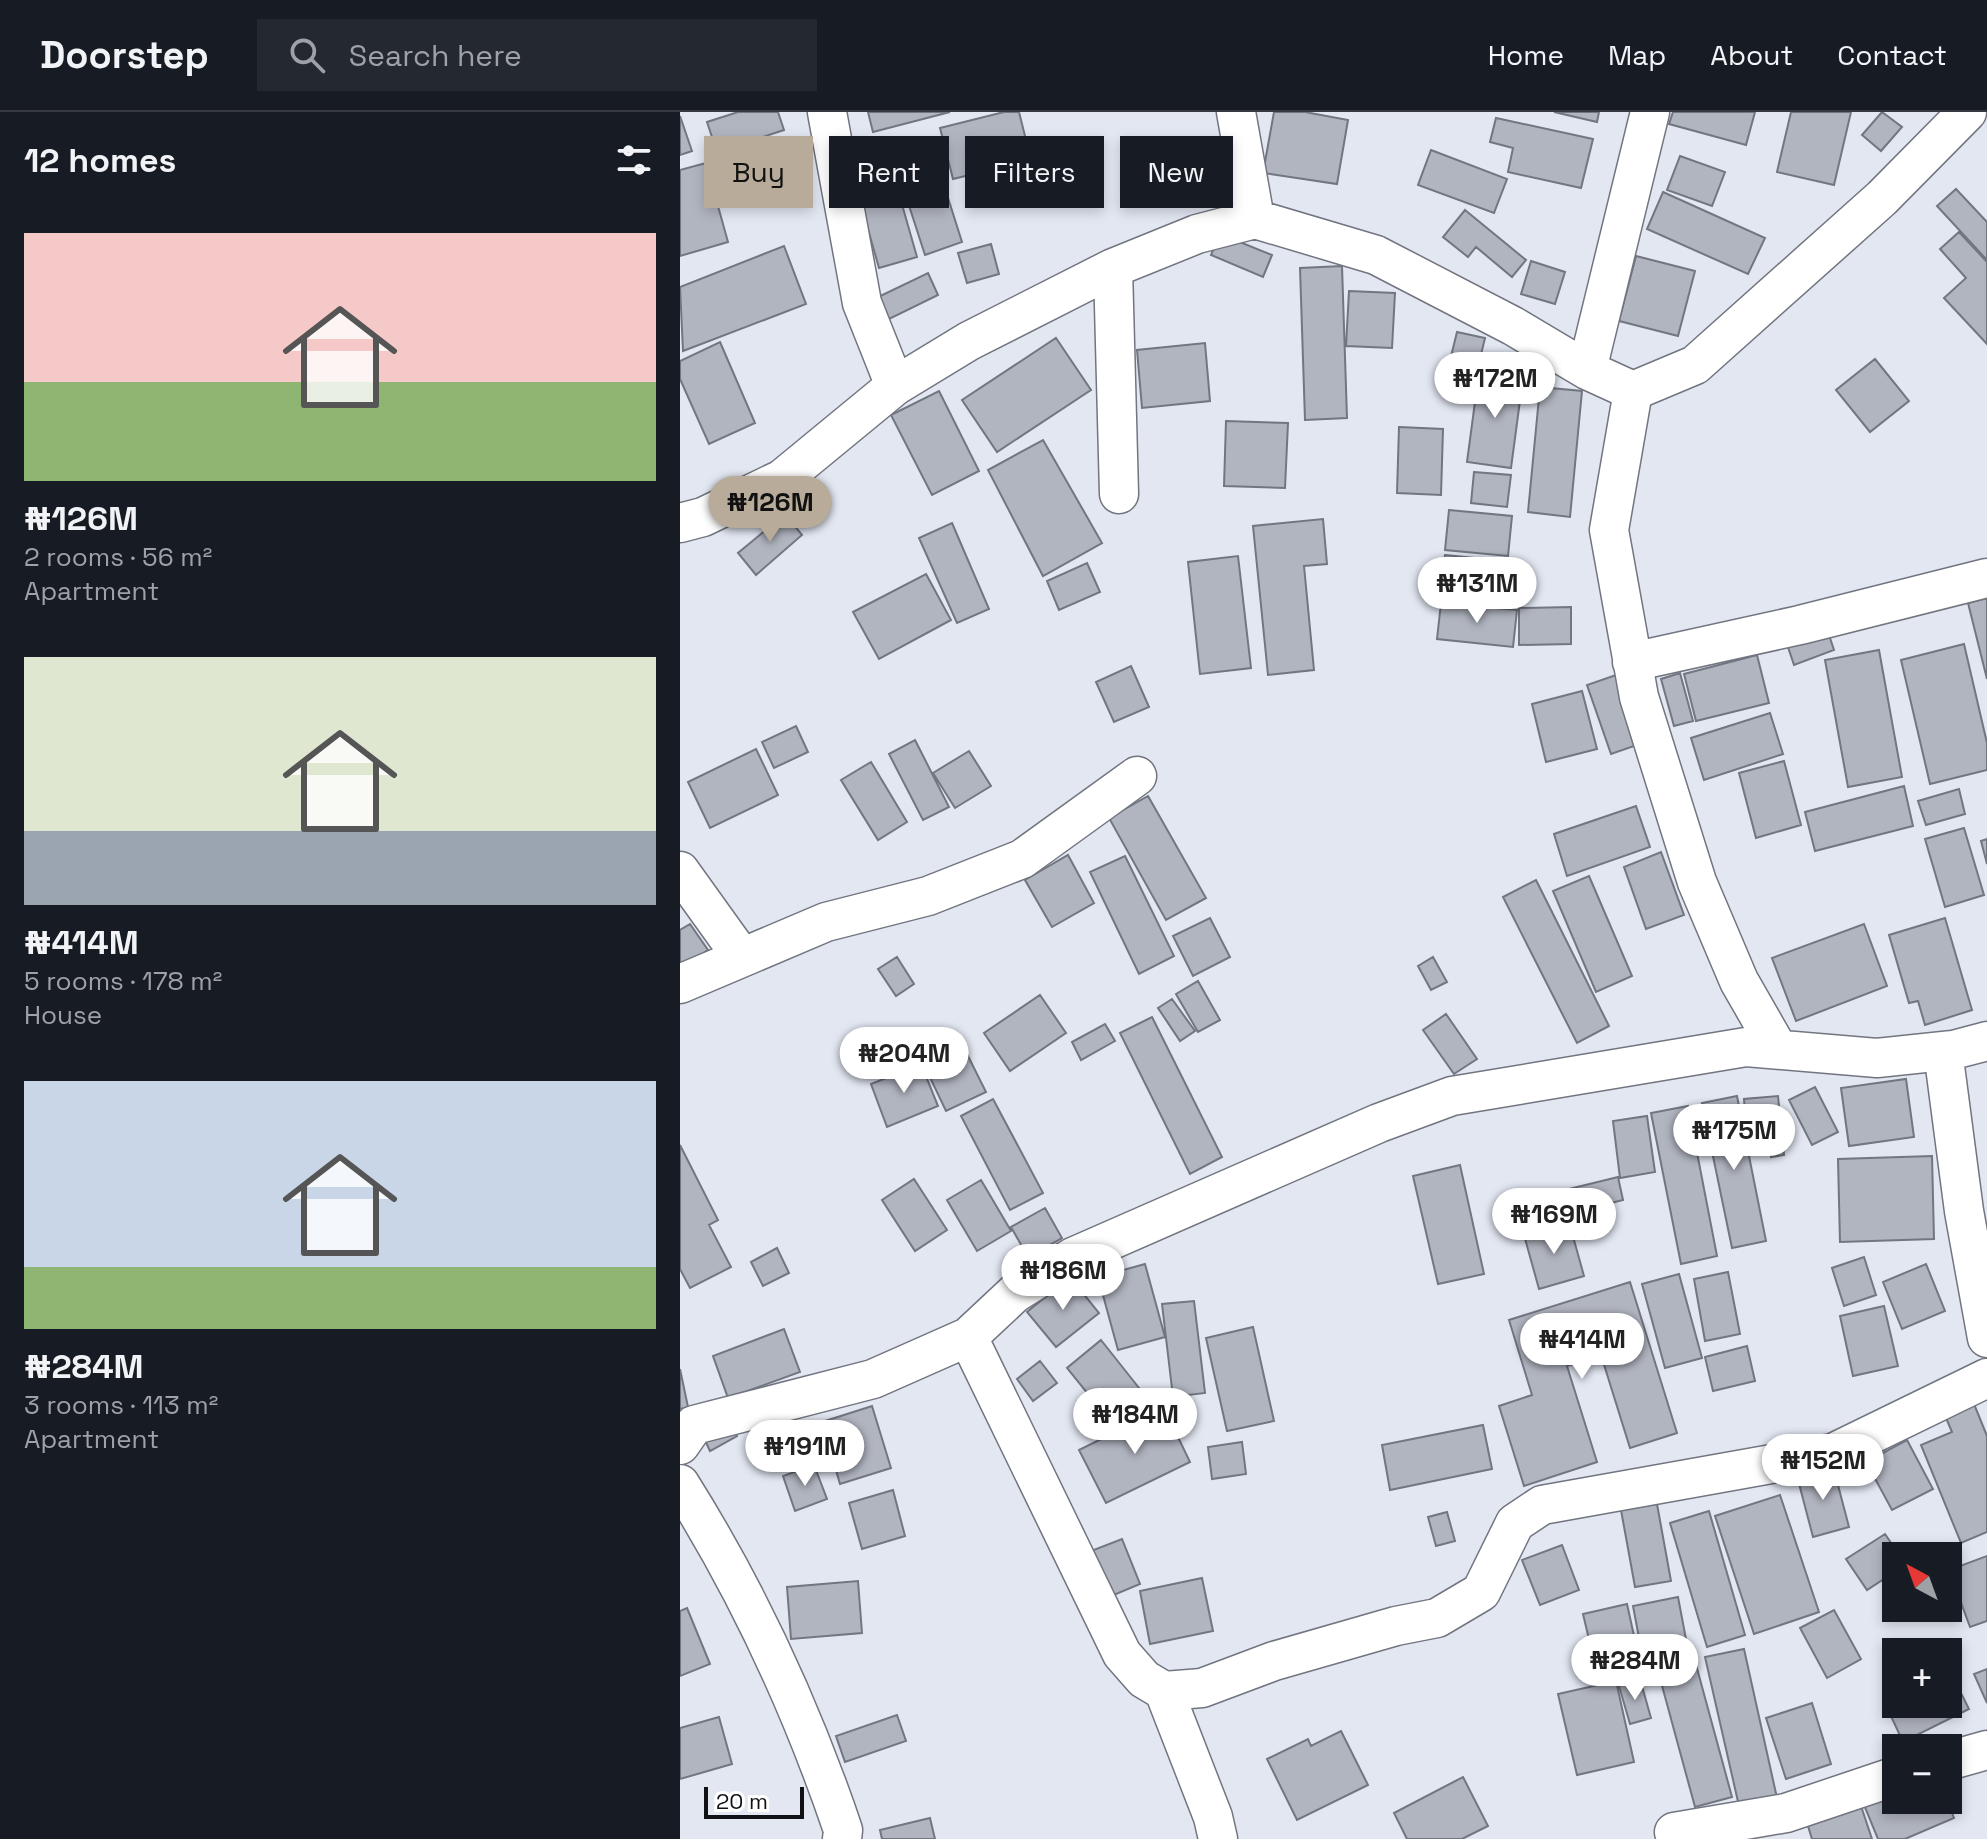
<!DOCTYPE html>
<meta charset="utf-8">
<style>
:root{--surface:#171b24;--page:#242831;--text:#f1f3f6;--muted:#9ea1a6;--line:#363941;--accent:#b8ab99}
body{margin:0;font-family:"Space Grotesk",sans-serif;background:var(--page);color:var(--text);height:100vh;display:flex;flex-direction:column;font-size:30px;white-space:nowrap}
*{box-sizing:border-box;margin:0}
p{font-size:26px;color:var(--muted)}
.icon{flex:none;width:44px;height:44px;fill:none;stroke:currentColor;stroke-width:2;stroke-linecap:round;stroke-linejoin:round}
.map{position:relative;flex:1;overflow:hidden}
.side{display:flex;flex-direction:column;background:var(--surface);width:680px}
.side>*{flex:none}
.banner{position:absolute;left:24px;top:24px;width:760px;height:72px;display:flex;gap:16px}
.needle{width:52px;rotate:319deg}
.fabs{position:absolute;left:1202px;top:1430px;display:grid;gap:16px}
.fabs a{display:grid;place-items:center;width:80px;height:80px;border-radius:0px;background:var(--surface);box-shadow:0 4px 12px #0003;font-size:40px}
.scale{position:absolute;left:24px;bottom:20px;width:100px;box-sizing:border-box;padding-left:8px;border:4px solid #0f1115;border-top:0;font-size:22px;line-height:28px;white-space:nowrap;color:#0f1115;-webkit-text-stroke:6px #fff;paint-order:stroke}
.price{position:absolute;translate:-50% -68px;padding:0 18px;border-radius:28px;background:#fff;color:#222;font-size:26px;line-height:52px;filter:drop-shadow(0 2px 4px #0008)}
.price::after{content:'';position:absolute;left:50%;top:48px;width:24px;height:18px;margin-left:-12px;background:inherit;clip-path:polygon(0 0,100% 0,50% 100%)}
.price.selected{background:var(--accent);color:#111}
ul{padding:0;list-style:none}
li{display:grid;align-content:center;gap:16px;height:424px;padding:0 24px}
li span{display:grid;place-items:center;height:248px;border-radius:0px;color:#555}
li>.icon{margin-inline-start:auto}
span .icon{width:144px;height:144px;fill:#fffc;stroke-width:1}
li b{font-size:34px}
h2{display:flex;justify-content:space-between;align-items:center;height:96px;padding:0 24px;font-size:34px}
.chip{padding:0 28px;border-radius:0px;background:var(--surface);box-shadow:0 4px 12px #0003;font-size:28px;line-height:72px}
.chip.selected{background:var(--accent);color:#111}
header{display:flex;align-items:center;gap:48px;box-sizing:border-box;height:112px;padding:0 40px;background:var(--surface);border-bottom:2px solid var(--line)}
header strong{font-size:38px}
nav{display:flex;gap:44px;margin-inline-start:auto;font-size:28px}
.search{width:560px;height:72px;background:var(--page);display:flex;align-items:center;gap:20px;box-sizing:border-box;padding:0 28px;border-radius:0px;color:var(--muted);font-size:30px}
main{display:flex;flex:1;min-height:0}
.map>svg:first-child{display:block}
.building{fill:#b1b5c0;stroke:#727680;stroke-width:2}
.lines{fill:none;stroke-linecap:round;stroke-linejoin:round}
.minor-casing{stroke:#71757f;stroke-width:41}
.minor{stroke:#fff;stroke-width:38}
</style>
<header>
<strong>Doorstep</strong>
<div class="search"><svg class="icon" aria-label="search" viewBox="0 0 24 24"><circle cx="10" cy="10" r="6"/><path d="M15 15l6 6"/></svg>Search here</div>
<nav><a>Home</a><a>Map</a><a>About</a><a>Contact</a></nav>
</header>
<main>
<section class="side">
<h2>12 homes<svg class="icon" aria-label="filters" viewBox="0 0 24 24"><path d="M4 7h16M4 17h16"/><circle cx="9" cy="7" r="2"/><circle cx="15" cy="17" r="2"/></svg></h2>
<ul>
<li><span style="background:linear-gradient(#f6c9c9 60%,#8fb573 0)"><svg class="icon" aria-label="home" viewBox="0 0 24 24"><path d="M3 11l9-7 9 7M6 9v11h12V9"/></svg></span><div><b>₦126M</b><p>2 rooms · 56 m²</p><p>Apartment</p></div></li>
<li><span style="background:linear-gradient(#dfe7d0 70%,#9aa5b1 0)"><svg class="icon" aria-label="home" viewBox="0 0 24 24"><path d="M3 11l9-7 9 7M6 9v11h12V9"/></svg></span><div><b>₦414M</b><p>5 rooms · 178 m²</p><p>House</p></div></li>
<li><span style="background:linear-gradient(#c9d6e8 75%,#8fb573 0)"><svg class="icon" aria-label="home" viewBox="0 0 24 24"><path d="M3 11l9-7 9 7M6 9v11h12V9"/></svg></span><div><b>₦284M</b><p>3 rooms · 113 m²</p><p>Apartment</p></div></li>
</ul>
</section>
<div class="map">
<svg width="1307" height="1727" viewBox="0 0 1307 1727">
<rect width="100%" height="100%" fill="#e2e7f2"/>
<!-- building -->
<path class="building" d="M58,0H98L104,18L37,40L27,10Z
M188,0H270L193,20Z
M324,0H339L351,48L273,67L260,16Z
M594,0H625L668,8L657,72L583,61Z
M874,0H919L917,10Z
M993,0H1075L1066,33L989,12Z
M1111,0H1171L1154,73L1097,60Z
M1202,0L1222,15L1201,39L1182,23Z
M0,4L12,39L0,43Z
M816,6L913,27L901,76L828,60L833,36L810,30Z
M249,26L282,130L245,143L211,38Z
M751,38L827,67L814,101L738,73Z
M207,40L237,145L199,156L169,50Z
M1000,44L1045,60L1032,94L987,78Z
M26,51L48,130L0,144V58Z
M1276,77L1307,110V148L1257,94Z
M983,80L1085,126L1068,162L967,117Z
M785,98L846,148L832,165L796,135L788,145L763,125Z
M1279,120L1307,150V232L1264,186L1286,166L1260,137Z
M540,122L592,143L583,165L531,143Z
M311,132L319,162L287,171L278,141Z
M104,134L126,192L3,239L0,175Z
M956,144L1015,159L998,224L939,209Z
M851,149L885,160L875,192L841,182Z
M662,154L667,306L625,308L620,156Z
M248,161L258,183L203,210L192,188Z
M669,179L715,181L712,236L666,234Z
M777,220L805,226L790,288L762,281Z
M376,226L411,278L317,340L282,288Z
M40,230L75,311L29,332L0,267V249Z
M525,231L530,289L462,296L457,238Z
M1195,247L1229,289L1190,320L1156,278Z
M799,260L843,266L831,356L787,350Z
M860,275L902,279L890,405L848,400Z
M259,279L299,359L252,383L211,303Z
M546,309L608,311L605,376L544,374Z
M719,315L763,317L761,383L717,381Z
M363,328L422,431L363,464L308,358Z
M794,360L831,363L827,395L791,391Z
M769,398L832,404L828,444L765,438Z
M105,402L122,423L76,463L58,441Z
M643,407L647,452L624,454L634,558L588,563L573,414Z
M272,411L309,497L277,511L239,426Z
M765,443L843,451L838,491L760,483Z
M558,444L571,556L520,562L508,450Z
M407,451L420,480L379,498L367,469Z
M246,462L271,508L199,547L173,500Z
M1307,486V567L1288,491Z
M761,491L837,498L833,535L757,527Z
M891,495V532L839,533V496Z
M1147,517L1154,538L1114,553L1107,532Z
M1284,532L1307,631V658L1250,672L1221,548Z
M1199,538L1222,665L1168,675L1145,548Z
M1077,543L1089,591L1016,609L1004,562Z
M451,554L469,595L434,610L416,570Z
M1000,561L1013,609L994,614L981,567Z
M936,563L960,632L931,642L907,573Z
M902,579L917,637L866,650L852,592Z
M1090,601L1103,642L1024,668L1011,626Z
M116,614L128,640L94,656L82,630Z
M235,628L269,695L243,708L209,642Z
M76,637L98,683L30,716L8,670Z
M289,639L311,674L275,696L253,661Z
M1104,649L1121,713L1076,726L1059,661Z
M191,650L227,710L198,728L161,668Z
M1224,674L1233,714L1135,739L1125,700Z
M1279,677L1285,702L1246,713L1238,689Z
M468,684L526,786L486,808L429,706Z
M956,694L970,735L887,764L874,722Z
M1284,716L1304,783L1265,795L1245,727Z
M1307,727V752L1301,729Z
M981,740L1004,803L966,817L944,755Z
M388,743L414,791L372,815L345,768Z
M445,744L494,844L459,862L410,760Z
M909,764L952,864L916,880L873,779Z
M856,768L929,914L897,931L823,785Z
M530,806L550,845L513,864L493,824Z
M1265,806L1292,898L1245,913L1238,889L1229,891L1209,823Z
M10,812L28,838L0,857V818Z
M1184,812L1207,874L1116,909L1092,846Z
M217,845L234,872L216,884L198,857Z
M753,845L767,870L751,878L738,854Z
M518,869L540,908L518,920L496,882Z
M360,883L386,921L330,959L304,921Z
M492,887L515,919L500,929L478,896Z
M766,902L797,947L774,962L743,918Z
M472,905L542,1045L510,1062L440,921Z
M425,912L435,929L401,948L392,930Z
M285,938L306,980L266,999L246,957Z
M241,952L258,994L207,1015L191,972Z
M1226,967L1234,1025L1169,1034L1161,976Z
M1135,975L1158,1020L1132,1033L1109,988Z
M1057,984L1086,1129L1052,1136L1022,991Z
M1098,984L1104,1043L1091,1045L1088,1013L1066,1015L1064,987Z
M313,987L363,1081L330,1098L281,1004Z
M1008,994L1037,1144L1001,1152L971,1001Z
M967,1004L975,1060L940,1066L933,1009Z
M0,1033L38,1108L29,1113L51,1155L10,1176L0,1157Z
M1252,1044L1254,1127L1160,1130L1158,1047Z
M780,1053L804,1162L758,1172L733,1064Z
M938,1065L943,1088L895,1100L889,1077Z
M234,1067L267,1118L235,1139L202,1088Z
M301,1068L331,1119L297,1139L267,1088Z
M365,1096L382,1126L348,1145L331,1115Z
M889,1110L904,1164L859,1177L844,1123Z
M97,1136L109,1161L83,1174L71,1150Z
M1184,1145L1196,1183L1164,1194L1152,1156Z
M465,1152L485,1225L438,1238L418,1165Z
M1246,1152L1265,1199L1222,1217L1203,1170Z
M1048,1160L1060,1222L1025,1229L1014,1167Z
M999,1162L1022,1246L985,1256L962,1172Z
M390,1165L419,1201L376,1235L347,1200Z
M950,1170L997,1321L950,1336L921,1243L887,1254L917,1350L844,1374L819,1294L852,1283L829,1208Z
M514,1189L525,1281L493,1285L482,1192Z
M1204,1194L1218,1254L1173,1264L1160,1204Z
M573,1215L594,1309L547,1319L526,1226Z
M104,1217L120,1260L48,1286L33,1244Z
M421,1228L463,1281L429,1308L387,1256Z
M1067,1234L1075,1269L1033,1279L1025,1245Z
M360,1249L377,1271L353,1289L337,1267Z
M0,1257L8,1295L0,1297Z
M1292,1287L1307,1324V1420L1281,1431L1241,1333L1272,1320L1263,1299Z
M192,1294L211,1356L160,1372L142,1310Z
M484,1296L510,1350L426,1391L399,1338Z
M49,1309L57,1324L30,1339L22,1322Z
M803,1313L812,1357L710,1378L702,1333Z
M1227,1328L1253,1377L1212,1398L1186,1350Z
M562,1330L566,1362L532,1367L528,1335Z
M134,1353L147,1387L115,1399L103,1364Z
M1153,1354L1169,1415L1133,1425L1117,1364Z
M213,1378L225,1424L182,1437L169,1391Z
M1100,1383L1139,1500L1074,1522L1035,1404Z
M977,1392L991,1469L955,1475L941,1398Z
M1029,1399L1065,1523L1027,1535L990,1411Z
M767,1400L775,1429L756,1434L748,1405Z
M1205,1422L1220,1444H1216V1459L1187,1478L1166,1447Z
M442,1427L460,1472L429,1485L411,1439Z
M882,1433L899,1478L860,1493L842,1448Z
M1307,1444V1509L1290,1515L1269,1458Z
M522,1466L533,1519L470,1532L460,1479Z
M178,1469L182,1521L111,1527L107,1475Z
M998,1485L1009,1543L964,1552L953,1494Z
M947,1492L960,1551L917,1561L903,1502Z
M7,1496L30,1552L0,1564V1499Z
M1154,1498L1181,1547L1147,1566L1120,1516Z
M1064,1537L1097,1686L1059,1694L1025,1545Z
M1015,1549L1052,1685L1015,1695L978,1559Z
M1268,1555L1289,1597L1223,1630L1203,1587L1216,1581V1592H1268Z
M1307,1557V1591L1294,1562Z
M960,1567L971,1606L950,1612L939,1574Z
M936,1569L954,1650L897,1663L878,1582Z
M1132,1591L1151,1652L1106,1667L1086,1606Z
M217,1603L226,1629L165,1650L156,1624Z
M39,1605L52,1652L0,1667V1616Z
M661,1619L688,1673L617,1708L587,1647L628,1627L631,1634Z
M783,1665L808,1714L782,1727H727L714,1701Z
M1216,1679V1688H1267L1274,1706L1225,1727H1198L1184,1693Z
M1181,1694L1192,1727H1132L1127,1711Z
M250,1706L255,1727H202L200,1718Z"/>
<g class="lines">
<!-- minor casing -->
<g class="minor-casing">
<path id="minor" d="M147,0L182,191L215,274
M556,0L575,107
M433,156L439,382
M907,258L970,0
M953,279L929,418L959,585L1017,770L1059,869L1098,937
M0,411L23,405L102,367L215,274L289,229L433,156L517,122L575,107L696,143L833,214L907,258L953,279L1015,253L1202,86L1287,0
M952,550L1120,513L1307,466
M0,759L61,844
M0,872L146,810L248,784L342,747L457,664
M1263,939L1284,1099L1307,1226
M288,1225L442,1542L464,1567L484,1579L522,1576L594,1549L716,1514L757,1506L801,1480L835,1411L862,1393L1153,1341L1307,1266
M0,1333L14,1313L193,1267L288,1225L335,1181L393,1145L699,1011L772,984L1066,935L1197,946L1273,938L1307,929
M0,1372C68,1480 122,1597 163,1718L162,1727
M484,1579L533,1705L538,1727
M1268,1649L1307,1638
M994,1720L1106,1701L1216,1664"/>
</g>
<!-- minor -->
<use href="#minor" class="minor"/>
</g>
</svg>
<div class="fabs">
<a><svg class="needle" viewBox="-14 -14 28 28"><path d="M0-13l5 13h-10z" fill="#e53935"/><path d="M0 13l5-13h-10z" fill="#9ea1a6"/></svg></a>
<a>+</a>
<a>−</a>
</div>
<div class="scale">20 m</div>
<b class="price" style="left:815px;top:308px">₦172M</b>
<b class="price selected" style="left:90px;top:432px">₦126M</b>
<b class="price" style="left:797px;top:513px">₦131M</b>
<b class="price" style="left:224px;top:983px">₦204M</b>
<b class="price" style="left:1054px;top:1060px">₦175M</b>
<b class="price" style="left:874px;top:1144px">₦169M</b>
<b class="price" style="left:383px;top:1200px">₦186M</b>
<b class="price" style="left:902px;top:1269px">₦414M</b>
<b class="price" style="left:455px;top:1344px">₦184M</b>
<b class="price" style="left:125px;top:1376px">₦191M</b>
<b class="price" style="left:1143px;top:1390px">₦152M</b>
<b class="price" style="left:955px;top:1590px">₦284M</b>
<div class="banner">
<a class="chip selected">Buy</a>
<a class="chip">Rent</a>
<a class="chip">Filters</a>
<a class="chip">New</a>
</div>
</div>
</main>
